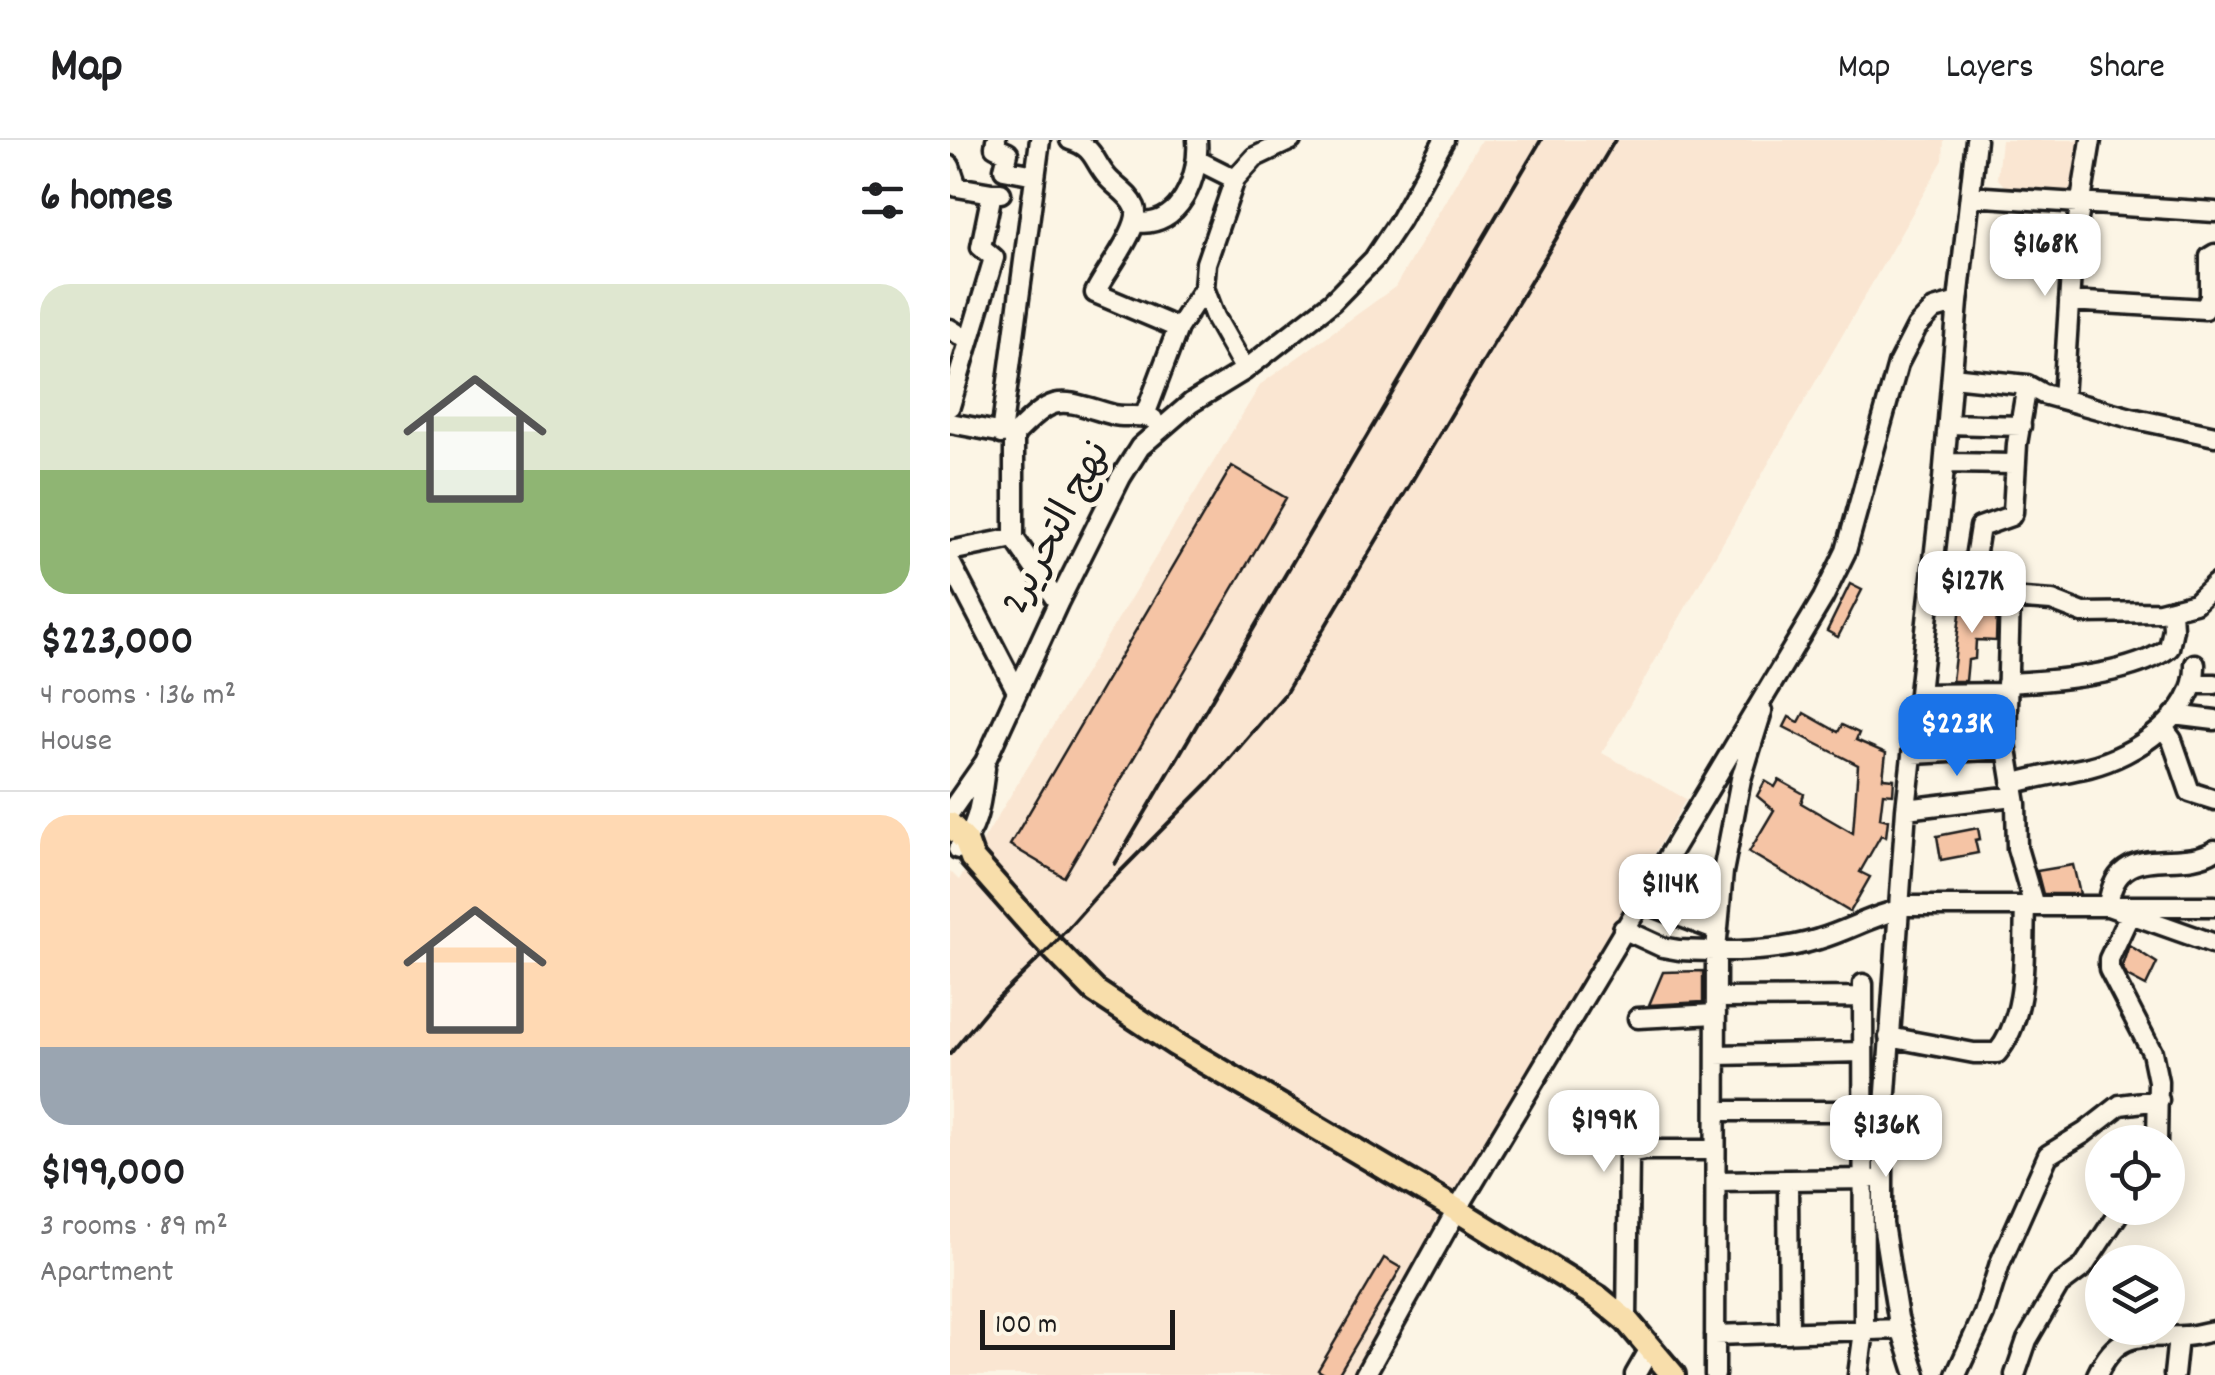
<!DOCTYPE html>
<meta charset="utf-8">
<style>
:root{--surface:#fff;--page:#f6f6f6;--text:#202124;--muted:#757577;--line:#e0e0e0;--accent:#1a73e8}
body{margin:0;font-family:Dekko,"Playpen Sans Arabic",sans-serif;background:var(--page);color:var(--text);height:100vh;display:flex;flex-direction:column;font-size:38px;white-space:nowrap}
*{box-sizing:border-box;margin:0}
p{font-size:32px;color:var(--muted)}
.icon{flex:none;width:55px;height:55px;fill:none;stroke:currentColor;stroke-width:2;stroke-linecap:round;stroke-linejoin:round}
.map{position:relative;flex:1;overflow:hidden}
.side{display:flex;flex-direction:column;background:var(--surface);width:950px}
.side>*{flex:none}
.fabs{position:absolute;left:1135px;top:985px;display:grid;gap:20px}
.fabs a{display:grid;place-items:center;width:100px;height:100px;border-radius:50%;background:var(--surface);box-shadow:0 5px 25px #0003;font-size:50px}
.scale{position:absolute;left:30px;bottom:25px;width:195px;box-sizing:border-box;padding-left:10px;border:5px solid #1c1c1c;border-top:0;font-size:28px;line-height:35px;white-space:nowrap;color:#1c1c1c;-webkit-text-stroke:8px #fcf5e5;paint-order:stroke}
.price{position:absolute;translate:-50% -85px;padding:0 22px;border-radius:20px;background:#fff;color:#222;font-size:32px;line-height:65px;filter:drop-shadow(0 2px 5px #0008)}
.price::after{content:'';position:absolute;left:50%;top:60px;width:30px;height:22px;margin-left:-15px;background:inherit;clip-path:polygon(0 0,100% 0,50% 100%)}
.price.selected{background:var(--accent);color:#fff}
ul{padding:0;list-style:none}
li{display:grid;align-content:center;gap:20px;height:530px;padding:0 40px}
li+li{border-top:2px solid var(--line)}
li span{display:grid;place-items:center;height:310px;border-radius:30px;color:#555}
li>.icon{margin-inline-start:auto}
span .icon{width:180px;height:180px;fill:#fffc;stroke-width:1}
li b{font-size:42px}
h2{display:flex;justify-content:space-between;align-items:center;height:120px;padding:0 40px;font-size:42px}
header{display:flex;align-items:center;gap:60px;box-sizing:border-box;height:140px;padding:0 50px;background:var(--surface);border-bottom:2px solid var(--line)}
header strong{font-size:48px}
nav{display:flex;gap:55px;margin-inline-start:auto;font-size:35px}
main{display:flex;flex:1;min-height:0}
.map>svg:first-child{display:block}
.built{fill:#fae6d2}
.building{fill:#f5c4a5;stroke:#1c1c1c;stroke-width:2.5}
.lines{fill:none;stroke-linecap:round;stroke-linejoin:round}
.minor-casing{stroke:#1c1c1c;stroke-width:25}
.major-casing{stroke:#1c1c1c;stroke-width:30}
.minor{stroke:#fcf5e5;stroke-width:18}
.major{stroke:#f8deab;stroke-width:22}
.rail{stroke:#1c1c1c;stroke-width:4}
.labels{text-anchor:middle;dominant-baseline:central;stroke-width:10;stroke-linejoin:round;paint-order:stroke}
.street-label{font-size:40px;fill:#1c1c1c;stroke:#fcf5e5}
</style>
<header>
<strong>Map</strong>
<nav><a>Map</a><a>Layers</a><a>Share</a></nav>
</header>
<main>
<section class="side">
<h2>6 homes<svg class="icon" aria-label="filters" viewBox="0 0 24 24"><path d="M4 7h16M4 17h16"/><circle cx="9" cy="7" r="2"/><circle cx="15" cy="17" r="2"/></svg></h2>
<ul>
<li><span style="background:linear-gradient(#dfe7d0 60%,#8fb573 0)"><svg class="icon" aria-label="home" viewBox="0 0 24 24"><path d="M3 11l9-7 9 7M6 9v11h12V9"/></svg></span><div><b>$223,000</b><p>4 rooms · 136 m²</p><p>House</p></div></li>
<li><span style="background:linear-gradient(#ffd9b3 75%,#9aa5b1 0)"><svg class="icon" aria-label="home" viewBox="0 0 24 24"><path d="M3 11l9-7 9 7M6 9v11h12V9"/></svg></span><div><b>$199,000</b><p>3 rooms · 89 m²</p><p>Apartment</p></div></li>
</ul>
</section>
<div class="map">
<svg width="1265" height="1235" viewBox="0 0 1265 1235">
<rect width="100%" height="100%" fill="#fcf5e5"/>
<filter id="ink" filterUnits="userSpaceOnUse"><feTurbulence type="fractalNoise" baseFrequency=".01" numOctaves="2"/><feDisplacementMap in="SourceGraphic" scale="20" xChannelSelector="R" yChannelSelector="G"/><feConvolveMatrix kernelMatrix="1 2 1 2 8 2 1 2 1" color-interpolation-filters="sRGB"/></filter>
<g filter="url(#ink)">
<!-- built -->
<path class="built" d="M531,0H994L993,20L652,613L736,659L403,1235H0V731L9,740L311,244L445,147Z
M1051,0H1136L1130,64L1069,61L1047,38Z"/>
<!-- building -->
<path class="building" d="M282,326L336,358L114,737L60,705Z
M900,444L912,450L888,497L877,491Z
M1011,466L1047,469L1046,501L1026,500L1025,519L1018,520L1016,541H1002Z
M854,573L888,592L892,585L909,593L906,600L936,613L933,638L944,639L943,654L933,653L930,678L938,680L936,697L931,695L910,732L920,737L900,772L799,712L824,670L807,656L815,641L825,647L829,640L854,654L851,663L903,693L908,625L834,587L839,577L849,582Z
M1028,688L1030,699L1025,700L1028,713L991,720L987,696Z
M1123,725L1130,754H1093L1087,731Z
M1179,805L1207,823L1196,846L1177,836L1172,826Z
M753,831V862L699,865L713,832Z
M434,1118L451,1128L388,1235H376L368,1230Z"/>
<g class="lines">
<!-- minor casing -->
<g class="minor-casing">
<path id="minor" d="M46,0L45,7L58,13L54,29L85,35
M120,0C146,8 142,20 158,38C167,48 180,55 185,67C193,86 154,133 145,153L228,188
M247,20L285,39
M0,26L7,47L42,53
M1020,56L1265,72
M186,82C230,89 250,36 247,0
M254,148L265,177L295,230
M1119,161L1255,169L1260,157V117L1265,114
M0,189L19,201
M1002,237L1077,245L1093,254L1181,278L1265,296
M1113,259L1122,116L1141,0
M0,266L44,118L31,107L42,53H51
M195,275L228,188L254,148L256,123L285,39L305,17L341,0
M0,283L64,295V398L108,463
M998,284L1071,286
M51,294L90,0
M64,295C107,252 108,259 164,275C177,278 190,273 203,279
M995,323L1065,324
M0,411L64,398
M0,422L67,551
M981,449L1060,458L1056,603L1066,664L1067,708L1084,766
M1026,452L1024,424L1030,387L1061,376L1063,372L1067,304L1077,245
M1060,458L1102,461L1133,473L1210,472L1245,463L1265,444
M1057,543C1102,541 1183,535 1219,508L1223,489L1222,470
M1243,544H1265
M969,554L1057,553
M1224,575L1265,580
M1213,588L1222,600L1240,652L1265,660
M963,614L1057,609
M1062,644C1088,636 1113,633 1139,627C1184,616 1247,575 1245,524
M956,669L1064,656
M0,672L35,622L108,463L171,337L190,307L241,263L295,230L382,162L424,119L450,80L494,0
M8,709C30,688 31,656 35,628
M1265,710C1228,734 1166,697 1158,766L1265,804
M690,761L768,791
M950,766H1265
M1180,774L1159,819V829L1202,912L1208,941L1207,1002
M673,789L712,807L729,810C775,812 825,813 869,799C897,791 921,776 949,770
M766,858L913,857
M688,878L766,874
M939,897L1024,913H1047C1079,875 1073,813 1075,766
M766,915L913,912
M766,971H913
M838,1040L839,1193
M766,1041L920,1039
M677,1181L679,1016L684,1012L695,1010H765
M765,1195L951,1189
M415,1235L507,1070L873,458L896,411L948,224L967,187L984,169L1008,162L1026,0
M685,1235L701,1207
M765,1235L766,810L773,732L791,639L812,571
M908,1235L914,1191L913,844
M966,1235L948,1178L933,1084V995L956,669L993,339L1008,162
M1006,1235L1034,1174L1050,1123L1098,1015L1134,993L1170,965L1209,960
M1065,1235L1077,1200L1109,1145L1133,1127L1172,1068
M1147,1235C1168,1189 1190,1198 1234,1196C1245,1196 1254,1192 1265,1191
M1224,1235L1228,1197"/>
</g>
<!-- major casing -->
<g class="major-casing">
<path id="major" d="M0,684L16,701L22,718L90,795L145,851L225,904L507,1070L649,1158L677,1181L723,1235"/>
</g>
<!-- minor -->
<use href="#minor" class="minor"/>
<!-- major -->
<use href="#major" class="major"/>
<!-- rail -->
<path class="rail" d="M165,724L591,0
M0,914L40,866L101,807L148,754L261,640L335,554L665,0"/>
</g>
</g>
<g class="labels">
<!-- street labels -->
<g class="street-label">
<text transform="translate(109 389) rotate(-62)">نهج التحرير2</text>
</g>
</g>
</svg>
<div class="fabs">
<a><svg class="icon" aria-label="locate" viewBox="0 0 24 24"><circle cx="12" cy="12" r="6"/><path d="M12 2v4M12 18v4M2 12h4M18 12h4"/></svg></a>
<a><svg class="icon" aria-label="layers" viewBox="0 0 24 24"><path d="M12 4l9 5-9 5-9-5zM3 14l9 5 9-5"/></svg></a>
</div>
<div class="scale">100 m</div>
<b class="price" style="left:1095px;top:159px">$168K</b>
<b class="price" style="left:1022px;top:496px">$127K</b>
<b class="price selected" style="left:1007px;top:639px">$223K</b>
<b class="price" style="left:720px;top:799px">$114K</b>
<b class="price" style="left:654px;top:1035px">$199K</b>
<b class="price" style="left:936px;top:1040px">$136K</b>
</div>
</main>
